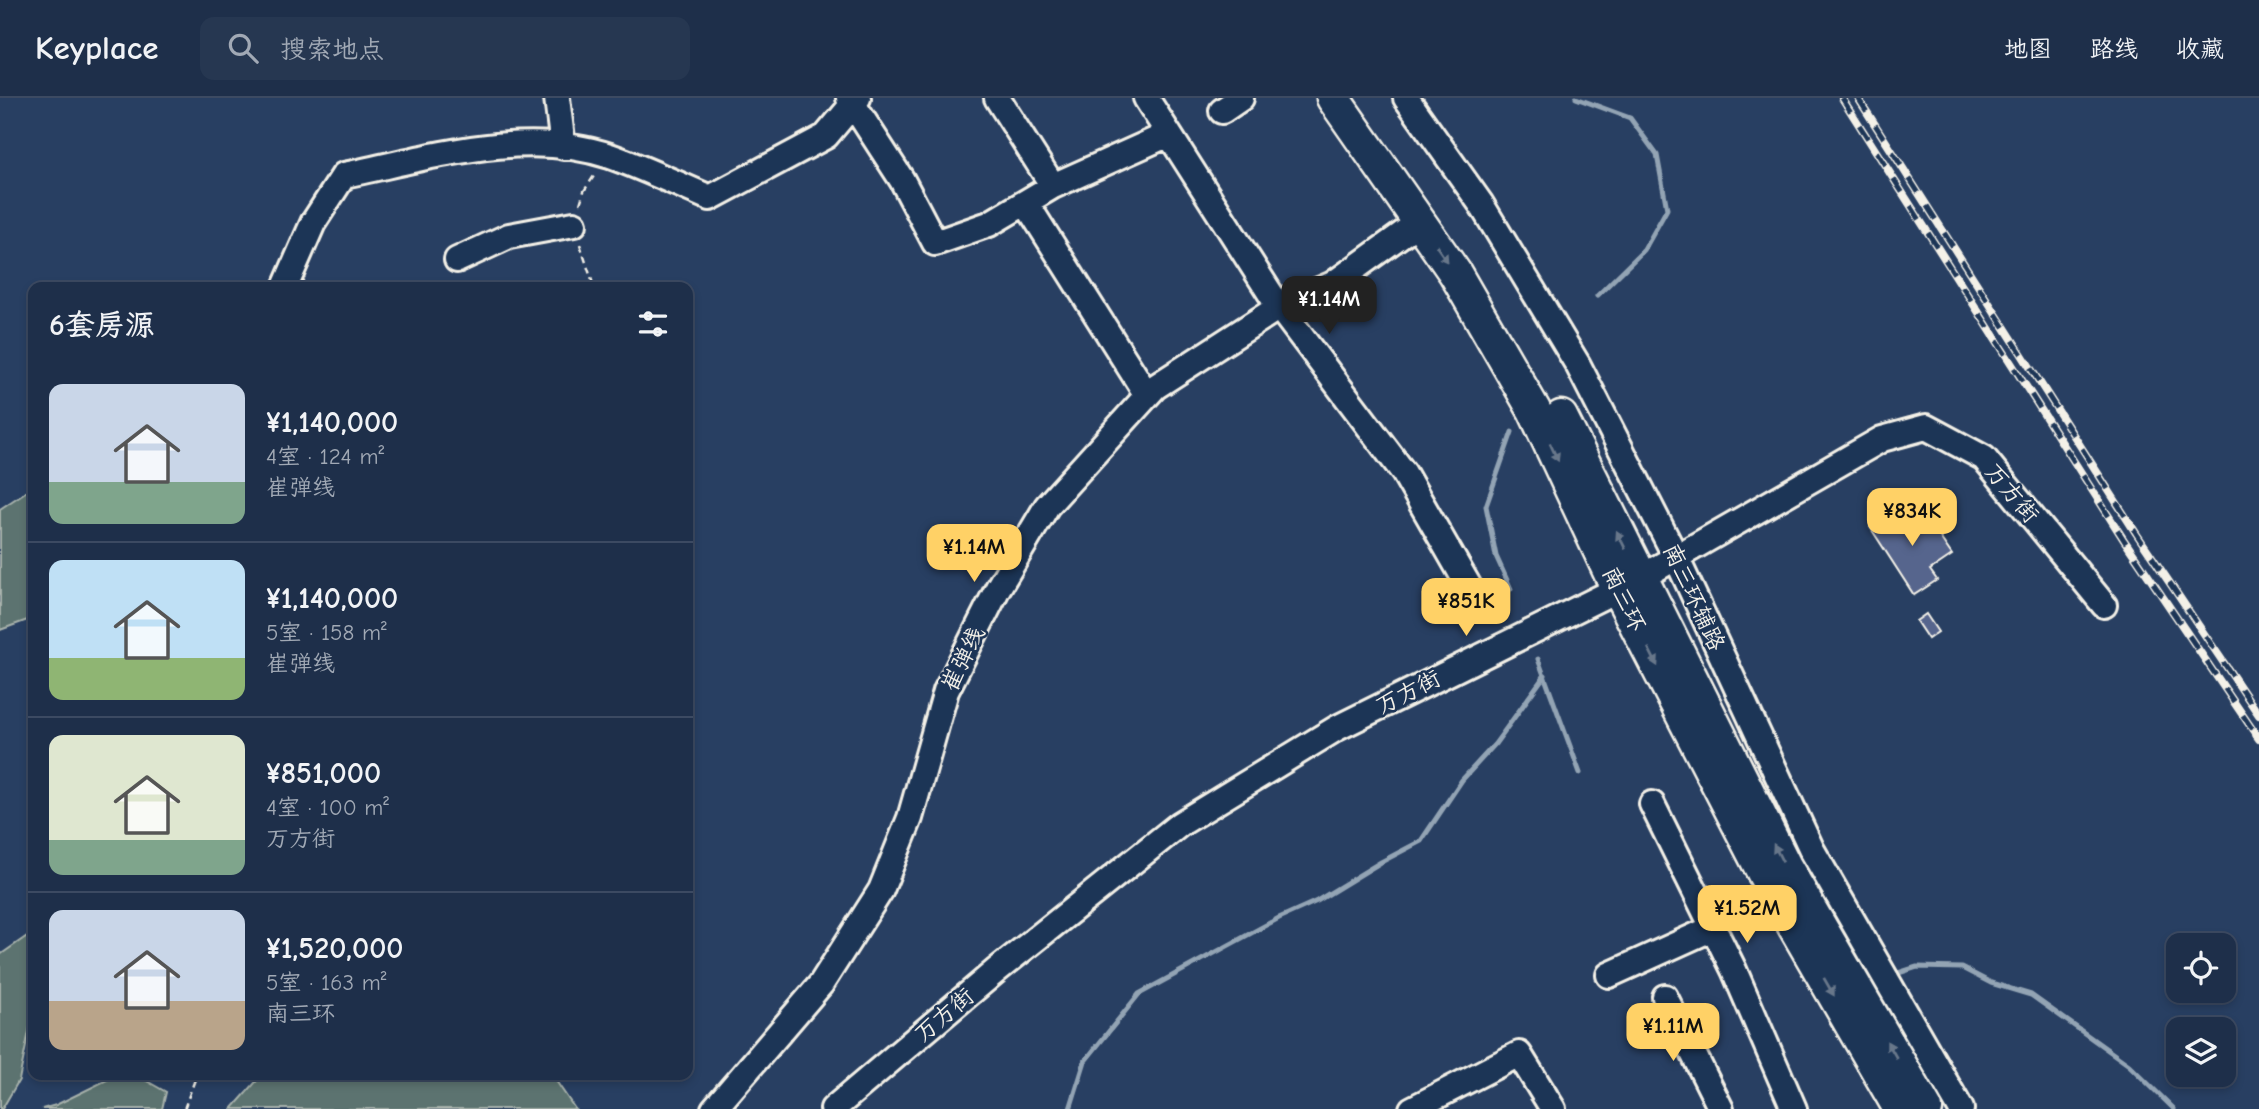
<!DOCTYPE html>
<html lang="zh">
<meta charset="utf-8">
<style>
:root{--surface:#1e2f4a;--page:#263751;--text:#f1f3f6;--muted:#a1a9b5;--line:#3c4a62;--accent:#ffd166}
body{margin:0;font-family:"Comic Neue","LXGW WenKai TC",sans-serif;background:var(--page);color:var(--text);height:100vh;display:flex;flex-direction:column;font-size:26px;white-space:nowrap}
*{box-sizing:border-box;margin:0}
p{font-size:23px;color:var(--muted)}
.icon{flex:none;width:38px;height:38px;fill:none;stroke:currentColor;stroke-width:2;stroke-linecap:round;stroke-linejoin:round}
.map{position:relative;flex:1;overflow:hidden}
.side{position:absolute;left:28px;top:184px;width:665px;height:798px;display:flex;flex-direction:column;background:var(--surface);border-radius:14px;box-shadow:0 4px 10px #0003,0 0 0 2px var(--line)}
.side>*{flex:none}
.controls{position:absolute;left:2166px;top:835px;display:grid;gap:14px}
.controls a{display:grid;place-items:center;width:70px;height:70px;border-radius:14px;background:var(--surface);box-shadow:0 4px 10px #0003,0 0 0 2px var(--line);font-size:35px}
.price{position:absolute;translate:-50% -60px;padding:0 16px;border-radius:14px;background:var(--accent);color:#111;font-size:23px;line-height:46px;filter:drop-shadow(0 2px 4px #0008)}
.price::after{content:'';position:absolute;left:50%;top:42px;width:21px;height:16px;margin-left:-10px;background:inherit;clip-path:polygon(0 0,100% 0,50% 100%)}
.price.on{background:#222;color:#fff}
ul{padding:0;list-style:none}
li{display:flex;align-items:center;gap:21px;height:175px;padding:0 21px}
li+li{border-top:2px solid var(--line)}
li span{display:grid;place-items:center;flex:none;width:196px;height:140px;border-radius:14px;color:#555}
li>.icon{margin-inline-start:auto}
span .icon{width:84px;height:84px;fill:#fffc;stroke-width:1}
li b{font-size:30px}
h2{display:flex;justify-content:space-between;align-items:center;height:84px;padding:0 21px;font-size:30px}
header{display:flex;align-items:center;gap:42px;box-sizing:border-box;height:98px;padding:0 35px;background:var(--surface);border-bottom:2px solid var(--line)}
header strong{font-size:33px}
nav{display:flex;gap:38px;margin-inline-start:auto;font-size:24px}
.search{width:490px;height:63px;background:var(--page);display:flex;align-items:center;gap:18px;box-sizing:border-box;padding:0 24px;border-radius:14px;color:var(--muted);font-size:26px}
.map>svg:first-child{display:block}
.green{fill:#5b736f;stroke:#a8b2ac;stroke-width:2}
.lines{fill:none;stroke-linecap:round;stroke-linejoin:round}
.stream{stroke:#93a4b4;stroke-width:5}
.building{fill:#56658d;stroke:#f4f1e8;stroke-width:2}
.minor-casing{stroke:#f4f1e8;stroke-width:30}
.major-casing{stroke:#f4f1e8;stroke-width:37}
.path{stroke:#f4f1e8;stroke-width:2.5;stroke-dasharray:7 5;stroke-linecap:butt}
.minor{stroke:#1d3557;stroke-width:24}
.major{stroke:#1d3557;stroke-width:32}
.rail-casing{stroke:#f4f1e8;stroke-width:8}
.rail{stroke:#1d3557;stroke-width:5;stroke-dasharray:16;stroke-linecap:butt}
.oneway{fill:#68778a}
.labels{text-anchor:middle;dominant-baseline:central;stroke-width:5;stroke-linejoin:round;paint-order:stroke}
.street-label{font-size:23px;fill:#f4f1e8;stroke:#1d3557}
</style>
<header>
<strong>Keyplace</strong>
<div class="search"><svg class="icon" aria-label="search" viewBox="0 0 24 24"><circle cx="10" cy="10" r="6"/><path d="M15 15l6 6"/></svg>搜索地点</div>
<nav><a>地图</a><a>路线</a><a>收藏</a></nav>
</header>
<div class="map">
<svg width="2259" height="1011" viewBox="0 0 2259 1011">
<rect width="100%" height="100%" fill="#283f62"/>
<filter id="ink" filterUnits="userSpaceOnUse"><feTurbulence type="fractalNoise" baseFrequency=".0143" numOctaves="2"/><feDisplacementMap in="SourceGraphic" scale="14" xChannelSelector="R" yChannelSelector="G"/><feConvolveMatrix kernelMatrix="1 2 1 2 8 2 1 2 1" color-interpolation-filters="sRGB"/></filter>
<g filter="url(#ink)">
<!-- green -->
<path class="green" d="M33,389V520L0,532V411Z
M33,834V914L19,982L2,1011H0V857Z
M119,976L136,977L166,994L162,1011H42L56,1007Z
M262,977H552L575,1011H232Z"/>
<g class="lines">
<!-- stream -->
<path class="stream" d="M1576,0L1630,20L1657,57L1667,111L1644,152L1597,198
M1511,491L1496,458L1486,408L1512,334
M1538,561L1580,675
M1892,877L1917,869L1962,870L1991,885L2031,897L2129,967L2174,1011
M1070,1011L1085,963L1139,896L1279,820L1317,803L1381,764L1421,743L1462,682L1495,646L1545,577"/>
</g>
<!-- building -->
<path class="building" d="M1920,410L1952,457L1930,472L1937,482L1914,497L1870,429L1893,414L1899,424Z
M1926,516L1938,534L1928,541L1916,523Z"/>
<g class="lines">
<!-- minor casing -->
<g class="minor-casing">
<path id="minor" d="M557,0L563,49
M849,0L902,82L935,145L989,126L1053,88
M997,0L1053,88L1169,36
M1146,0L1279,209L1404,375L1475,499
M1406,0L1481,106L1578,267L1676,459L1812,752L1961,1011
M1222,13L1241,0
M1026,105L1147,297
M457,162L509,138L574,126
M285,189L313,125L344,77C428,60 525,29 610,58C644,70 677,86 710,100L826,38L858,0
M1652,706L1734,872L1794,1011
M1609,877L1713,830
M1665,899L1721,1011
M714,1011L821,886L881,792L910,720L946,593L998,490L1047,408L1155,289L1279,209L1333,186L1419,124
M833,1011L997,872L1180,726L1337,630L1640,480L1882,341L1926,329L1984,360L2104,507
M1412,1011L1519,956L1553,1011"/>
</g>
<!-- major casing -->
<g class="major-casing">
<path id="major" d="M1333,0L1455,175L1534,312L1617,490L1764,776L1900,1011
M1561,319L1785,768L1926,1011"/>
</g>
<!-- path -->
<path class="path" d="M580,106L584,93L596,75
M580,146L594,189
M184,1011L197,976"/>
<!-- minor -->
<use href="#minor" class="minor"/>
<!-- major -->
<use href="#major" class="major"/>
<!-- rail casing -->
<g class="rail-casing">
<path id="rail" d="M1842,0L2124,442L2259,641
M1858,0L2136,435L2259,617"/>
</g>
<!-- rail -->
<use href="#rail" class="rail"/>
</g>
<!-- one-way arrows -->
<defs><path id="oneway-solid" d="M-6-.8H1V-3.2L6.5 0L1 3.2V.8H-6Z" transform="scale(1.75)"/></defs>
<g class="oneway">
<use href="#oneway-solid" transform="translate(1442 156) rotate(55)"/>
<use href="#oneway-solid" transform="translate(1554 354) rotate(65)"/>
<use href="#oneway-solid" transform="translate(1621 442) rotate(-116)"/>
<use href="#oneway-solid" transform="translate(1653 559) rotate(63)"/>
<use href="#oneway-solid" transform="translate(1778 755) rotate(-117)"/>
<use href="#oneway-solid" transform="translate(1829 889) rotate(60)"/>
<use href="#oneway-solid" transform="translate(1892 952) rotate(-120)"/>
</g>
</g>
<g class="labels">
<!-- street labels -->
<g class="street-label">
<text transform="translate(2012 395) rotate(50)">万方街</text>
<text transform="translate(1694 499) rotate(65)">南三环辅路</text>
<text transform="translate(1624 501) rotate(64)">南三环</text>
<text transform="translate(963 561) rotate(-64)">崔弹线</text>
<text transform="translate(1408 594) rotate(-27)">万方街</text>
<text transform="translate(944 917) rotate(-40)">万方街</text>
</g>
</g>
</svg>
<div class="controls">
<a><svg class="icon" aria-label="locate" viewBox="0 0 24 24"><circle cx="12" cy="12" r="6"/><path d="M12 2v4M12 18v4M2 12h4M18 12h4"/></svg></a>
<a><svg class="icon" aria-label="layers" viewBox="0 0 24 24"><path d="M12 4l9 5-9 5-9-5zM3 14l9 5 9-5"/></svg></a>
</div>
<b class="price on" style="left:1329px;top:238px">¥1.14M</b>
<b class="price" style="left:1912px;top:450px">¥834K</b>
<b class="price" style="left:974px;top:486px">¥1.14M</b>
<b class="price" style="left:1466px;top:540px">¥851K</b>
<b class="price" style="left:1747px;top:847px">¥1.52M</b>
<b class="price" style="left:1673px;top:965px">¥1.11M</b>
<section class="side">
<h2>6套房源<svg class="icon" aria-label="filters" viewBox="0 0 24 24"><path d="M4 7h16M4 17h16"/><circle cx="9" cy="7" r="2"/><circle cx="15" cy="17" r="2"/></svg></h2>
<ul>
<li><span style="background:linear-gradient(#c9d6e8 70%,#7fa58c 0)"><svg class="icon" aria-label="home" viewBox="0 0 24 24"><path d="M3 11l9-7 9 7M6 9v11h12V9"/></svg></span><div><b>¥1,140,000</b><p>4室 · 124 m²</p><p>崔弹线</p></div></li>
<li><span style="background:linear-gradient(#bfe0f5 70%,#8fb573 0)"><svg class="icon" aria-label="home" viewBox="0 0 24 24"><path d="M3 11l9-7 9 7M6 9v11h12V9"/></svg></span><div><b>¥1,140,000</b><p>5室 · 158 m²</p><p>崔弹线</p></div></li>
<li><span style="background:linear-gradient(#dfe7d0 75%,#7fa58c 0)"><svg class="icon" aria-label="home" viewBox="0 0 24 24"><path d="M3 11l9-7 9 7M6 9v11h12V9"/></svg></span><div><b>¥851,000</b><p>4室 · 100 m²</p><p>万方街</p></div></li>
<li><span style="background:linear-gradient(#c9d6e8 65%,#b9a48a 0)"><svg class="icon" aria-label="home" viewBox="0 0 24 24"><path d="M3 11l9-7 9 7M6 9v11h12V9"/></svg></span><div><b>¥1,520,000</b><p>5室 · 163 m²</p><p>南三环</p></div></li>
</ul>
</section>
</div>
